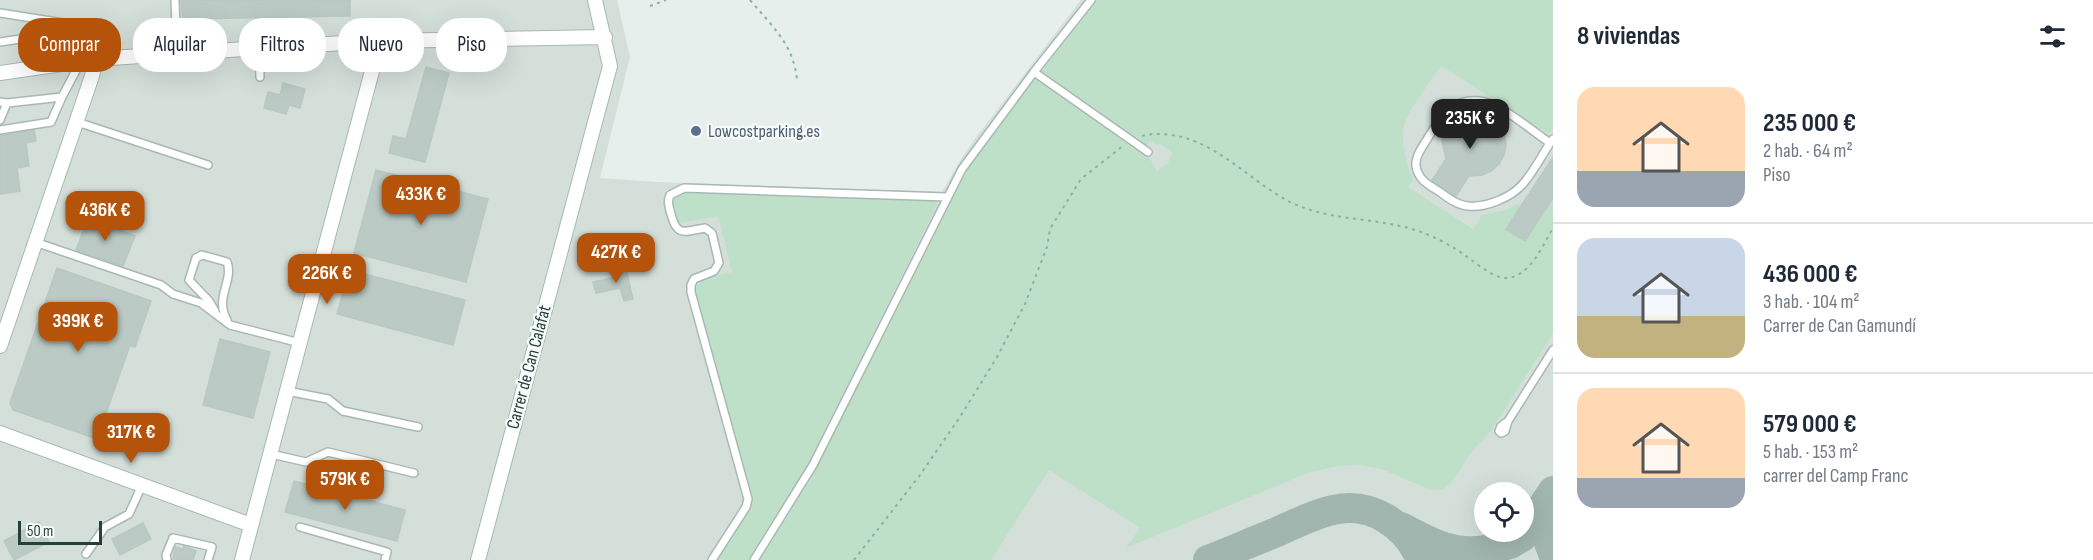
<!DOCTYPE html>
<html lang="es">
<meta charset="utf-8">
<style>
:root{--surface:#fff;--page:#f6f6f7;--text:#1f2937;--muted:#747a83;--line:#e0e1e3;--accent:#b45309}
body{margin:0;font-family:"Sofia Sans Condensed",sans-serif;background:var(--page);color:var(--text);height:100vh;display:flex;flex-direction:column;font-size:22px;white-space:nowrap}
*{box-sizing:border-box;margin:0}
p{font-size:20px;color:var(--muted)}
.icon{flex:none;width:33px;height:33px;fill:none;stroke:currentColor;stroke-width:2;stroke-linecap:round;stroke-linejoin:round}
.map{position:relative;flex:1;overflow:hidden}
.side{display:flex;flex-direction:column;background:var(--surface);width:540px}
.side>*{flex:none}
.banner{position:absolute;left:18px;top:18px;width:570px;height:54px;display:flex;gap:12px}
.tools{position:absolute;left:1474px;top:482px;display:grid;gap:12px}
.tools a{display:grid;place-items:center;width:60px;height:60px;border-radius:50%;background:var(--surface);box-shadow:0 6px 24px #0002;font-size:30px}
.scale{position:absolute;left:18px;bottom:15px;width:84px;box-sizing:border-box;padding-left:6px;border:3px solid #24423a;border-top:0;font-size:16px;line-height:21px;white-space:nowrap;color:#24423a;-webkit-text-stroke:4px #f7fbf9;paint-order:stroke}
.price{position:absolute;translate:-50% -51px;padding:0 14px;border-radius:12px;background:var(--accent);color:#fff;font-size:20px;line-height:39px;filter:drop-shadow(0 2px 3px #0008)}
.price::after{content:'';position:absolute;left:50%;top:36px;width:18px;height:14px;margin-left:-9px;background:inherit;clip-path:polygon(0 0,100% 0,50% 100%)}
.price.active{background:#222;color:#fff}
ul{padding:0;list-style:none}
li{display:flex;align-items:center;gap:18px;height:150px;padding:0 24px}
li+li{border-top:2px solid var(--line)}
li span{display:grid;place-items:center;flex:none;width:168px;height:120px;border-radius:18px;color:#555}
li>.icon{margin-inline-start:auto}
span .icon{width:72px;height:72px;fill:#fffc;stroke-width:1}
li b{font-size:26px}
h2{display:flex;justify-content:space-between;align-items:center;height:72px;padding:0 24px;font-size:26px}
.chip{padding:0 21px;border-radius:24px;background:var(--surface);box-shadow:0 6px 24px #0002;font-size:21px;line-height:54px}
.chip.active{background:var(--accent);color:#fff}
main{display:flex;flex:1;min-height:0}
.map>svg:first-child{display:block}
.built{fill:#d4dfda;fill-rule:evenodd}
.green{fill:#bfe0c8}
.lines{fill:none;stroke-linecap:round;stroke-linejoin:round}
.taxiway{stroke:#a2b6b0;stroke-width:30}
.building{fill:#bbcac4;stroke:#b8c9c2;stroke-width:1.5}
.service-casing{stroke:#a8b8b2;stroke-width:10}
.minor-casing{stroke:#a8b8b2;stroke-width:16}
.path{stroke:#86b3a5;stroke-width:2;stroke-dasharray:3 4.5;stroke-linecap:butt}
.service{stroke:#fff;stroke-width:7}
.minor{stroke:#fff;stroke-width:14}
.service-dot{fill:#5c6f8a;stroke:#f7fbf9;stroke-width:2}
.labels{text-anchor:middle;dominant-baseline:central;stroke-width:4.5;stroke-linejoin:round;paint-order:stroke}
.service-label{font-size:18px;fill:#4e5e75;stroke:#f7fbf9;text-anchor:start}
.street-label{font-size:18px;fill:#24423a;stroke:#f7fbf9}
</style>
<main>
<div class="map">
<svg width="1553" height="560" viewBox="0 0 1553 560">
<rect width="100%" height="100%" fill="#e6efeb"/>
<!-- built -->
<path class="built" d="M0,0H617L630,57L600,178L656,182L942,192L961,159L977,136L1081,0H1553V560H0ZM1485,492H1524V531H1485Z"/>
<!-- green -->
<path class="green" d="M1096,0H1553V129L1549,134L1441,66C1433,78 1408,111 1405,123C1400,142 1406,162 1413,179L1408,187L1473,229L1482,215L1506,210L1517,204L1521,206L1553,198V333L1491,431L1470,454L1451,483L1443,489L1431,490L1381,469L1359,465L1338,466L1308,473L1126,548L1140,528L1049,470L991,560H759L810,481L970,165L1036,78L1149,157L1157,171L1168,163L1172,153L1161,144L1157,145L1150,141L1146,146L1040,73Z
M684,191L926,199L938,203L808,465L748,560H715L751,501L694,291C699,276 719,276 732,272L718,216L681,223L675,220C669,204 669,199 684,191Z"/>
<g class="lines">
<!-- taxiway -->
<path class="taxiway" d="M1548,499C1543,518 1545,536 1553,553
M1401,527C1428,541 1453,556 1485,550
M1208,560C1231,551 1254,541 1277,532C1295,524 1314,514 1333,510C1371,501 1407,525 1421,560
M1464,560L1488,550L1510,544L1522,537L1553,491"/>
</g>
<!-- building -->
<path class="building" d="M181,0H350V16L183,19Z
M426,67L449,73L425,162L389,153L393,136L406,139Z
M283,83L305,89L300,108L289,105L286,114L264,108L268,92L280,95Z
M1470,112L1481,113L1491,117L1499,124L1504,134L1506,145L1504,155L1499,164L1491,171L1482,175L1469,176L1456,196L1432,180L1446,159L1442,141L1445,131L1451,122L1460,115Z
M34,130L36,141L26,143L29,166L17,168L20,191L0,194V136Z
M1553,157V198L1525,241L1506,229Z
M376,170L488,199L466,282L354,253Z
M88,218L135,236L123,266L76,250Z
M615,267L626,269L633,299L624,301L620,288L596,293L593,282L617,277Z
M57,268L151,301L135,347L130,345L97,439L13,410L10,403Z
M349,270L465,300L453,345L337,314Z
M220,339L270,352L253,418L203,405Z
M294,481L405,510L397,541L285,512Z
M39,522L49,542L14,560L4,541Z
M143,523L151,539L120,555L112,539Z
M184,546L196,551L193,560H173L175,547L183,549Z"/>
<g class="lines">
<!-- service casing -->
<g class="service-casing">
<path id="service" d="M175,0L177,54
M1091,0L1034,72L1148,152
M0,13L76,25L74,31L0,42
M259,48L260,77
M0,102L7,103L62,97L81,61
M0,120L7,103
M77,122L208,165
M0,130L51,122L62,97
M1550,143C1534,132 1503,106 1485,102C1453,95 1440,118 1426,141C1421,149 1415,157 1416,166C1418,180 1429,185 1440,192C1448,198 1457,205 1468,206C1485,208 1510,198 1522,185C1533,173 1541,157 1550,143L1553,139
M35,242L161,285L173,294L201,303L230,325L300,343
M215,311L209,301L189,280L196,258L202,255L227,262C234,281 214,298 227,320
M287,391L328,399L343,411L418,427
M1508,421L1505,431L1501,433L1499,431L1501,426L1508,421L1553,350
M271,454L306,462L328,452L414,473
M300,527L387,552L385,560
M86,554L105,527L129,514L142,485
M167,560L166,555L173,538L212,547L208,560
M712,560L746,507L748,499L691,292V285L694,279L714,271L719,263L712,233L705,228C685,231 677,238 671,214C669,207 667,202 670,195L684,188L947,197
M754,560L813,465L962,169L1034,72"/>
</g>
<!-- minor casing -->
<g class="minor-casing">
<path id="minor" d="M0,73L96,59L259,48L380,41L605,37
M0,346L92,76L96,59
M0,433L251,525
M242,560L380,41
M478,560L610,66L595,0"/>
</g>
<!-- path -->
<path class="path" d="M750,0C772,26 794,45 797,80
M650,6L666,0
M1142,136C1148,134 1154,134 1160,134C1213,135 1248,181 1292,203C1333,222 1380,217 1421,232C1432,236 1444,242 1454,248C1467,255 1491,278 1505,278C1530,278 1542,246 1553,228
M854,560L920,475L960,417L997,357L1025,304L1047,247L1050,229L1081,179L1124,145"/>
<!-- service -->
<use href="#service" class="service"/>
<!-- minor -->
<use href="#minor" class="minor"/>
</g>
<!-- markers -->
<circle class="service-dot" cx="696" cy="131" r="6"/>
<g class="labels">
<!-- service labels -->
<g class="service-label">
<text x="708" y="131">Lowcostparking.es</text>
</g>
<!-- street labels -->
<g class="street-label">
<text transform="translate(529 367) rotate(-75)">Carrer de Can Calafat</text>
</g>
</g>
</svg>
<div class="tools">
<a><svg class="icon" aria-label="locate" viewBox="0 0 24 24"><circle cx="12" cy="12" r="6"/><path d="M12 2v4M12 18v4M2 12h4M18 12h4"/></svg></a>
</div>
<div class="scale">50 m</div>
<b class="price active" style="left:1470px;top:150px">235K €</b>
<b class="price" style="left:421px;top:226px">433K €</b>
<b class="price" style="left:105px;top:242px">436K €</b>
<b class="price" style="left:616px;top:284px">427K €</b>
<b class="price" style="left:327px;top:305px">226K €</b>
<b class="price" style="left:78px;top:353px">399K €</b>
<b class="price" style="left:131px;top:464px">317K €</b>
<b class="price" style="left:345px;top:511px">579K €</b>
<div class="banner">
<a class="chip active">Comprar</a>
<a class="chip">Alquilar</a>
<a class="chip">Filtros</a>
<a class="chip">Nuevo</a>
<a class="chip">Piso</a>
</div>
</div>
<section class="side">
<h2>8 viviendas<svg class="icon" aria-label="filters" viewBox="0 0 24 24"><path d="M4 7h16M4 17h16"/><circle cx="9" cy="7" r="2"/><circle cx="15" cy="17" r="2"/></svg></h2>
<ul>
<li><span style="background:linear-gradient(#ffd9b3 70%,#9aa5b1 0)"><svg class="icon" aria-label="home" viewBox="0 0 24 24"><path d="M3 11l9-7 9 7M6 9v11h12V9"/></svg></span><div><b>235 000 €</b><p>2 hab. · 64 m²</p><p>Piso</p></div></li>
<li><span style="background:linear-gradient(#c9d6e8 65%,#c2b280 0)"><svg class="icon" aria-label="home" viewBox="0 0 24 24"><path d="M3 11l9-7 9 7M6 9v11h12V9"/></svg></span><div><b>436 000 €</b><p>3 hab. · 104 m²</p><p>Carrer de Can Gamundí</p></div></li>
<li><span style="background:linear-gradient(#ffd9b3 75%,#9aa5b1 0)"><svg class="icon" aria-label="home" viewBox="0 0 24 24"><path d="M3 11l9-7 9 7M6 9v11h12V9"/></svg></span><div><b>579 000 €</b><p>5 hab. · 153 m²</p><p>carrer del Camp Franc</p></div></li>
</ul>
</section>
</main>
